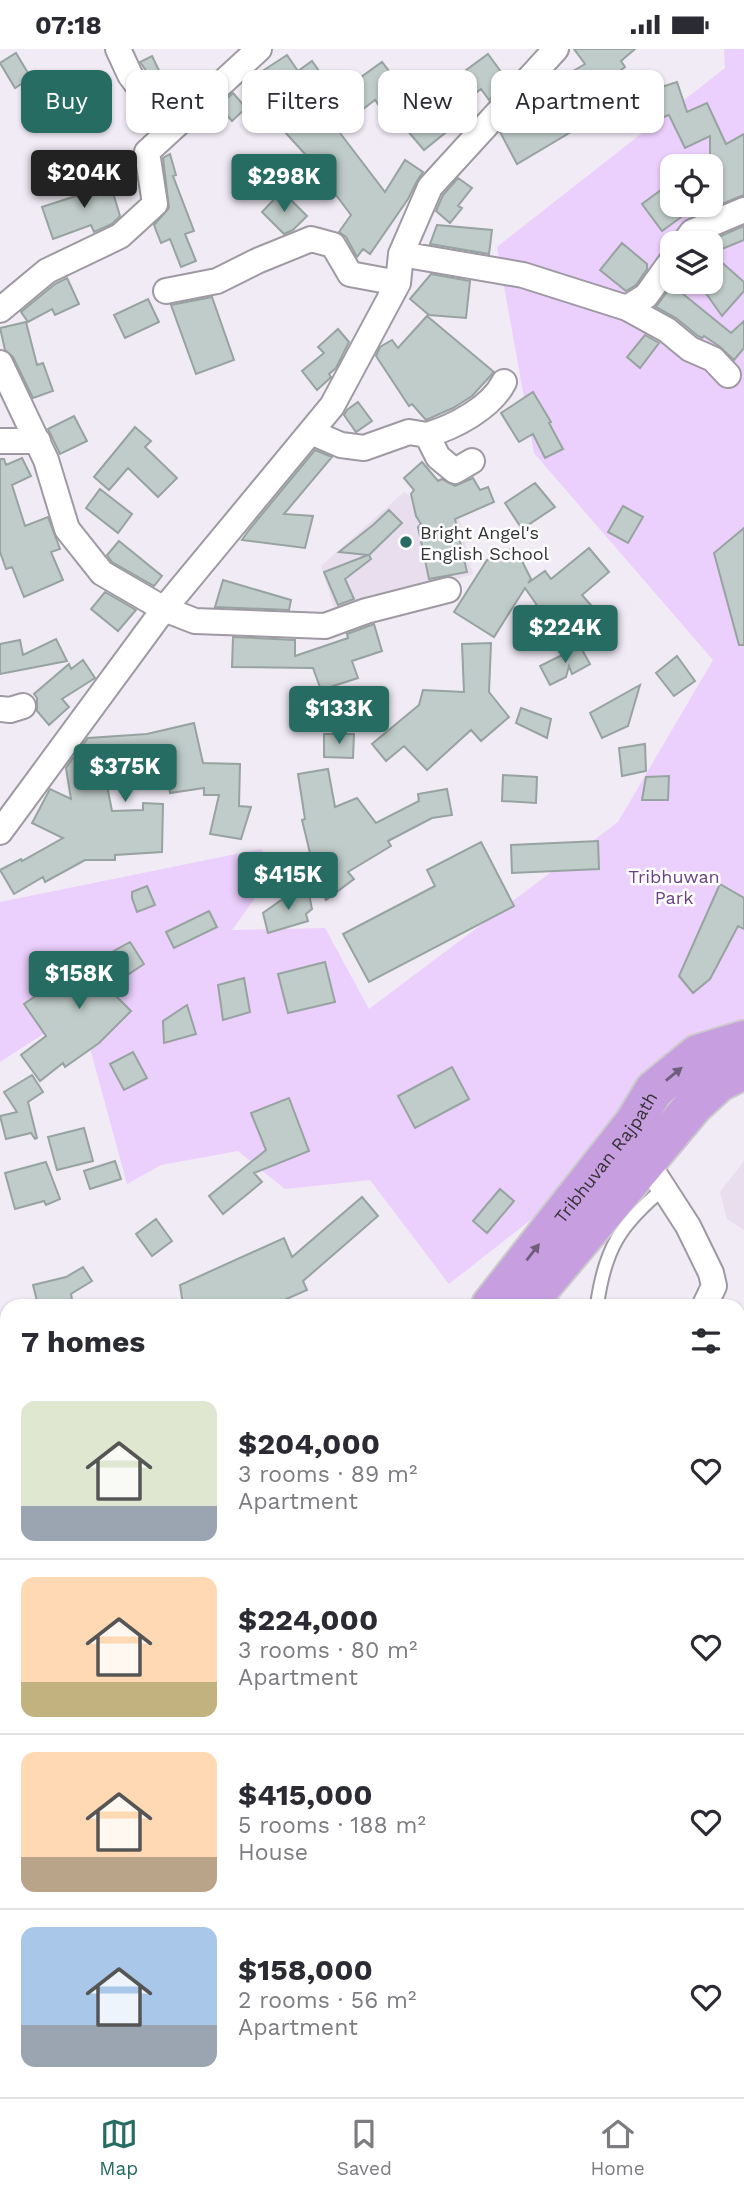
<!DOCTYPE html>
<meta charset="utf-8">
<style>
:root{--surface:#fff;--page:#f7f7f7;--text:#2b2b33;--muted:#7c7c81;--line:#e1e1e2;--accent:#266c62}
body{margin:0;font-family:"Work Sans",sans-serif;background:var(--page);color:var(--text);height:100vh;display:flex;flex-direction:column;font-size:26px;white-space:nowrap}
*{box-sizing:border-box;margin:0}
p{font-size:23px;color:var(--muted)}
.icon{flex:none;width:38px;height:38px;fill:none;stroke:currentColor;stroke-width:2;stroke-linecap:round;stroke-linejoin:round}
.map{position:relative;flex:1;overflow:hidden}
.details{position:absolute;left:0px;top:1250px;width:746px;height:800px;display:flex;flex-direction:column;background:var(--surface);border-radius:21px 21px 0 0;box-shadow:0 2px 5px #0004}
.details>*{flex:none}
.top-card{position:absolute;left:21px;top:21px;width:704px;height:63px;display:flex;gap:14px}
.controls{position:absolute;left:660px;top:105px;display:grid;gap:14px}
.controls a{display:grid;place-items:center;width:63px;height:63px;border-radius:14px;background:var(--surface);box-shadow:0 2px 5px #0004;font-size:35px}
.price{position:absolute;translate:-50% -60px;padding:0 16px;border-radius:7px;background:var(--accent);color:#fff;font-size:23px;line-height:46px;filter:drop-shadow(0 2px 4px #0008)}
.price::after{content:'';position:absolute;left:50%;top:42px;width:21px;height:16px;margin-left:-10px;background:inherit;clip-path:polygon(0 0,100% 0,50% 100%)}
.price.on{background:#222;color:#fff}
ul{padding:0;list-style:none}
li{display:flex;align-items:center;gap:21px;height:175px;padding:0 21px}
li+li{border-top:2px solid var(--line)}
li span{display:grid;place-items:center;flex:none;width:196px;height:140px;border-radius:14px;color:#555}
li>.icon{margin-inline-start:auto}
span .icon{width:84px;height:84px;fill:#fffc;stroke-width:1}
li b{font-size:30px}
h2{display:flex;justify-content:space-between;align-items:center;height:84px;padding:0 21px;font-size:30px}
.chip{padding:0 24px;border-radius:14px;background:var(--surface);box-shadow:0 2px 5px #0004;font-size:24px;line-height:63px}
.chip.on{background:var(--accent);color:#fff}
.status{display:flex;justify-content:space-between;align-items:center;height:49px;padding:0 35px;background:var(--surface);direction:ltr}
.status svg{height:19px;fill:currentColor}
.menu{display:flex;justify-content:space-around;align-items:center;height:98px;border-top:2px solid var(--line);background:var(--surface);font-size:19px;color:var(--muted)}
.menu a{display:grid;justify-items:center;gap:4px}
.menu .on{color:var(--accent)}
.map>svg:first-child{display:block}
.built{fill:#e8deee}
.green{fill:#ebcffc;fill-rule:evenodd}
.building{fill:#c0ccc9;stroke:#97a3a0;stroke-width:2}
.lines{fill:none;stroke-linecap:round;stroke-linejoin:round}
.lane-casing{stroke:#9e99a2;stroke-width:16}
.street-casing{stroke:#9e99a2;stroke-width:28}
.highway-casing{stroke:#cacacb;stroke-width:42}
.lane{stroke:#fff;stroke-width:12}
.street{stroke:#fff;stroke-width:24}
.highway{stroke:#c79edf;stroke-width:38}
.oneway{fill:#6f5e7a}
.poi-dot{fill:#266c62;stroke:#fff;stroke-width:2.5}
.labels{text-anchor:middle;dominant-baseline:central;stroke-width:5;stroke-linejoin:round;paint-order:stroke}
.poi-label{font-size:18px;fill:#353337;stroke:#fff;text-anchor:start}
.park-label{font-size:18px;fill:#6a4181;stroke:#fff}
.street-label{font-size:18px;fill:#353337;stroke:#fff}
</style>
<div class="status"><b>07:18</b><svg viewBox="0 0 49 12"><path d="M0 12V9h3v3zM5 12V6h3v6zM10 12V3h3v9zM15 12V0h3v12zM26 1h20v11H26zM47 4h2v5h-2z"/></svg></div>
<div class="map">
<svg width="744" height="2048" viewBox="0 0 744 2048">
<rect width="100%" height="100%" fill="#f1ebf5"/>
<!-- built -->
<path class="built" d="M404,443L440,465L459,469L473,525L336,565L321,517Z
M744,1112V1181L727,1170L720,1143Z"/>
<!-- green -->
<path class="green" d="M724,0H744V975L719,1033L626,1096L449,1235L370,1131L285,1140L238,1102L161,1116L127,1135L90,999L68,969L0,1013V853L261,800L276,820L232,881L325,879L369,960L618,773L713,611L534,404L497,198L725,19ZM672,117H710V156H672ZM672,194H710V233H672Z"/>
<!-- building -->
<path class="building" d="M574,0H635L621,12L625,18L550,74L598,59L601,65L517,115L500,83L537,43L585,15Z
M16,4L31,29L15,39L0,14Z
M488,5L507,31L489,51L481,40L469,49L454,30Z
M287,6L298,22L312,12L336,46L382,13L418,60L427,53L450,80L424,101L394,66L389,70L375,51L337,80L385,143L405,111L423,123L417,132L408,150L370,205L363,200L357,208L346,188L339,183L351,166L305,105L283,81L285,79L262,46L272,39L261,23Z
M152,7L169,42L163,45L140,13Z
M677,33L687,63L707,54L726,95L744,85V146L694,166L692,160L662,182L642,155L661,141L672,156H710V87L685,99L669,66L649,73L640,45Z
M233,44L246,59L232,72L219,57Z
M170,105L176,126L173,127L194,182L185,185L196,212L181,218L170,190L161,194L154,176L169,159L163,109Z
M108,127L120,167L112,175L94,183L91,176L53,190L42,158L82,145L79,136Z
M458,129L472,139L458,157L462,159L450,174L436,162L443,146Z
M282,142L307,167L293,181L284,185L262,163Z
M437,176L492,181L489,205L430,195Z
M744,177V191L712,204L710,194L707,193Z
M622,194L647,215V220L636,236L626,242L600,221Z
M710,203L744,233V242L722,267L698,233H710Z
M431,225L470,232L466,269L429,266L410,250Z
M67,229L79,255L55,266L52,260L28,273L21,263L55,235Z
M672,236L731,284L744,272V299L734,311L719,297L704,287L702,289L698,287L676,269L656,258Z
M212,248L234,311L196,325L171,256Z
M148,250L159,273L125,289L114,266Z
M427,267L494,323L472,347L453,359L426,371L412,355L409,357L376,307L380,298L392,291L398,299Z
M26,273L37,316L43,314L53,342L33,349L13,308L5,301L0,279Z
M338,280L349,293L336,319L329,325L331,328L329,330L317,341L302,322L324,304L318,298Z
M645,286L659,294L640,319L627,308Z
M533,343L551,373L549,374L563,400L545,409L533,385L519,393L501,364Z
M358,353L372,372L356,383L344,366L347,361Z
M74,367L87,392L60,405L48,380Z
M135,378L151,392L145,398L177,429L158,448L128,419L109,441L94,428Z
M315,401L332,408L284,465L313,467L305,499L242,491L249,481Z
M22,409L31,427L12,436L25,477L48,468L60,500L51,503L63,531L24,548L12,518L6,520L0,503V410H4L6,416Z
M422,413L438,432L442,430L455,437L473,429L480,441L488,438L494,453L455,470L467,523L429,530L418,478L421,475L416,467L411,445L414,441L404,429Z
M535,434L555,458L522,480L505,454Z
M100,440L132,465L118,484L86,459Z
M623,457L643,468L628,494L608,483Z
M389,461L402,474L369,506L371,510L345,530L354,550L338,556L324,523L368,506L339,503L373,476Z
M744,479V596H739L714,504Z
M119,492L162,527L154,537L112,513L107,506Z
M515,498L531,530L528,534L545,522L551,530L589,499L609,523L582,546L604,571L575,595L546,558L541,562L525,539L494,588L454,563L487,511Z
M223,531L291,551L289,561L215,558Z
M105,543L136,561L118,582L91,560Z
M374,575L382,602L352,612L358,629L321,641L313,619L232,618L233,588L295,591V607L348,589L347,585Z
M56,590L67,612L0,625V595L20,591L23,606Z
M491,594L489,643L509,668L481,692L471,681L427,721L404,697L386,712L372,695L419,656L423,641L464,643L462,595Z
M580,597L590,615L572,625L569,617L566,628L550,636L540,617Z
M677,607L695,632L674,647L656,624Z
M83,611L95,629L62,650L69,658L49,676L37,662V649L34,645L69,615L71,620Z
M640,636L628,677L602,689L590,664Z
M521,659L551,670L547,689L516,674Z
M194,674L203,714L240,715L239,757L251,758L241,790L210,785L219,746H204V739L170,744L165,706L103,716L112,762L143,761V754L163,755L162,803L115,806V811H85L45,833L43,828L14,845L0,821L21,810L22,812L63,789L32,774L50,740L71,750L66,719L73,709L78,708L77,703L88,689L147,685Z
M324,685H354L353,709L324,708Z
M645,695L646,722L622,727L619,699Z
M328,720L335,758L357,749L376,774L419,752L418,745L447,740L452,766L432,769L388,792L391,797L348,823L354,830L326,851L315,830L316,829L302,771L305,770L298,725Z
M503,726L537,728L536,754L502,752Z
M669,727L668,751H642L646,728Z
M598,792L599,820L512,824L511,796Z
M481,793L514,857L369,933L343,885L435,837L427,821Z
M720,835L744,849V880L738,877L710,930L693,944L679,927Z
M147,837L155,856L137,863L132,849V843Z
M308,840L312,860L306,865L308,872L268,884L263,864L280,852Z
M209,862L217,878L174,899L166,883Z
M130,893L144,915L108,939L131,962L99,994L65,1018L63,1014L40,1032L21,1006L46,987L24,955L47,939Z
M325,913L335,953L288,964L278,925Z
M244,929L250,963L223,971L218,936Z
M187,956L196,985L164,994L163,972Z
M133,1003L147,1029L124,1041L110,1015Z
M452,1018L469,1050L415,1079L398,1047Z
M32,1026L43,1043L28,1053L37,1089L35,1090L31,1084L6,1090L0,1067L17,1063L4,1043Z
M289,1049L309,1102L254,1124L262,1133L223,1165L209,1147L266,1101L251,1064Z
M84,1079L93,1112L57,1121L48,1088Z
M115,1112L121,1130L90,1140L84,1122Z
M46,1113L60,1150L46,1156L44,1152L15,1160L5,1124Z
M500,1140L514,1152L487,1184L473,1172Z
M362,1148L378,1167L303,1232L307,1241L273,1256H183L180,1236L284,1189L292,1208Z
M156,1170L172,1192L152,1207L136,1185Z
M83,1218L92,1232L71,1245L73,1256H38L33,1236L66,1228Z"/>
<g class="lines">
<!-- lane casing -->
<g class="lane-casing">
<path id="lane" d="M597,1256C605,1199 620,1176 664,1139"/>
</g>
<!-- street casing -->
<g class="street-casing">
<path id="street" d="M118,0L130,26L171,81
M684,194L692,183L744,161
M401,205L523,226L627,259L646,247L672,211
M166,242L217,232L257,212L311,190L333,196L350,225L398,234
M627,259L667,281L690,300L713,310L728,326
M0,261L47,222L120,187L155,155L147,103L259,0
M0,314L46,411L67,480L102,524L164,560L195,572L325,577L366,562L448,541
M311,383L341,396L364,399L409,383L427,386L438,408L455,422L472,412
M427,386C454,378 491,359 504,333
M0,392H38
M0,660L10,661L23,657
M0,783L164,560L332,357L398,234L401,205L430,138L556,0
M643,1116L657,1129L688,1177L711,1224L714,1237L705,1256
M0,1302L7,1301
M738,1439L744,1437
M738,1779L744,1778
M738,1905L744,1894
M96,2042V2048
M519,2042L522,2048
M422,2048L435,2042
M670,2048L672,2042"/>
</g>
<!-- highway casing -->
<g class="highway-casing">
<g id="highway">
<path id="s1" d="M491,1256L634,1074L654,1041L698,1005L744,991"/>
<path d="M526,1256L694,1056L719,1033L744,1021"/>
<path d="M0,1581L7,1580"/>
<path d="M0,1611L7,1610"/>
</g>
</g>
<!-- lane -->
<use href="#lane" class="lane"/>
<!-- street -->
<use href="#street" class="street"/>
<!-- highway -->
<use href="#highway" class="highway"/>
</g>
<!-- one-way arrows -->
<defs><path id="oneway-solid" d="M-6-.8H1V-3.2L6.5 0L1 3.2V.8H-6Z" transform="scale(1.75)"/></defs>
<g class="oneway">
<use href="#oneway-solid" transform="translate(674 1025) rotate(-39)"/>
<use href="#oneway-solid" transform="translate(533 1203) rotate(-52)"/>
</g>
<!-- markers -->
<circle class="poi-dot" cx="406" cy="493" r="7"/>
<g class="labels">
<!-- poi labels -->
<g class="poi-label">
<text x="420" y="483">Bright Angel's<tspan x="420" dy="21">English School</tspan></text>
</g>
<!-- park labels -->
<g class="park-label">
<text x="674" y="827">Tribhuwan<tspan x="674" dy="21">Park</tspan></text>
</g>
<!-- street labels -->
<g class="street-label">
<text stroke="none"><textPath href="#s1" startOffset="187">Tribhuvan Rajpath</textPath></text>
</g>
</g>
</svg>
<div class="controls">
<a><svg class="icon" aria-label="locate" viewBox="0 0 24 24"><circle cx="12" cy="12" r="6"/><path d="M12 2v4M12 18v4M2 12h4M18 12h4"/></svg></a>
<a><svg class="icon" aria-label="layers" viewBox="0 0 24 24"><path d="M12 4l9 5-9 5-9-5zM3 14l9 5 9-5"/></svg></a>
</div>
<b class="price on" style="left:84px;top:161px">$204K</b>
<b class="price" style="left:284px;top:165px">$298K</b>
<b class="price" style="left:565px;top:616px">$224K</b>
<b class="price" style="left:339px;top:697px">$133K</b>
<b class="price" style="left:125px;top:755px">$375K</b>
<b class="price" style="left:288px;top:863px">$415K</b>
<b class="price" style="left:79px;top:962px">$158K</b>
<div class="top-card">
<a class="chip on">Buy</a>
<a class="chip">Rent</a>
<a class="chip">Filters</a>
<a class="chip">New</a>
<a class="chip">Apartment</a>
</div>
<section class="details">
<h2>7 homes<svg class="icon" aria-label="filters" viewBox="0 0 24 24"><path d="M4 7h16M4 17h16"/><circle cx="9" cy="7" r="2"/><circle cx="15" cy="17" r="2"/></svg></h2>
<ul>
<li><span style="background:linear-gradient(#dfe7d0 75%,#9aa5b1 0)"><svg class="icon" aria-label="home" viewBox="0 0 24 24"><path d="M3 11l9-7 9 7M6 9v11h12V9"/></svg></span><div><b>$204,000</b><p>3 rooms · 89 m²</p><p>Apartment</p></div><svg class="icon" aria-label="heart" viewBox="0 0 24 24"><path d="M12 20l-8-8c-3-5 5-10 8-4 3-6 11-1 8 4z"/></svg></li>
<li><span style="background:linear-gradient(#ffd9b3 75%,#c2b280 0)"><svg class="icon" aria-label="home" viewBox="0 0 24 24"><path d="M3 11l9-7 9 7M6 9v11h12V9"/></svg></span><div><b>$224,000</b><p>3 rooms · 80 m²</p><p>Apartment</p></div><svg class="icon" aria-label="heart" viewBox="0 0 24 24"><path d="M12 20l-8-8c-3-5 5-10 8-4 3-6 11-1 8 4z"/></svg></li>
<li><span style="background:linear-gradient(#ffd9b3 75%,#b9a48a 0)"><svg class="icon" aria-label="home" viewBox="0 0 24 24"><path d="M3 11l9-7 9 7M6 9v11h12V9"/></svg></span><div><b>$415,000</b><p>5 rooms · 188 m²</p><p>House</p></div><svg class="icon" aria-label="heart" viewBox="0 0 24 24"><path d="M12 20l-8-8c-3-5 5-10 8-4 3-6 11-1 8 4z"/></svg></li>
<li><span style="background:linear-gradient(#a9c7e8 70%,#9aa5b1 0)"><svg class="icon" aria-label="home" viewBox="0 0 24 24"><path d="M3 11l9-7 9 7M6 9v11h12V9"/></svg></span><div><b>$158,000</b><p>2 rooms · 56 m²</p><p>Apartment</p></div><svg class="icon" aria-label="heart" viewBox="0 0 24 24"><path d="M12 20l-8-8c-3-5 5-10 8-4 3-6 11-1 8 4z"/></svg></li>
</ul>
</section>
</div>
<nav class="menu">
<a class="on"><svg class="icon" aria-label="map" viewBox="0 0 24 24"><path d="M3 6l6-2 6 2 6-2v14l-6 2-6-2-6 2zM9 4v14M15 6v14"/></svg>Map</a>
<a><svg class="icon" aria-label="saved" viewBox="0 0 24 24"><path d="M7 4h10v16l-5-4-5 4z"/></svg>Saved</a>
<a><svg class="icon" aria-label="home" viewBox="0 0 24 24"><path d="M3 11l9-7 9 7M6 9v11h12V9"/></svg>Home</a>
</nav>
